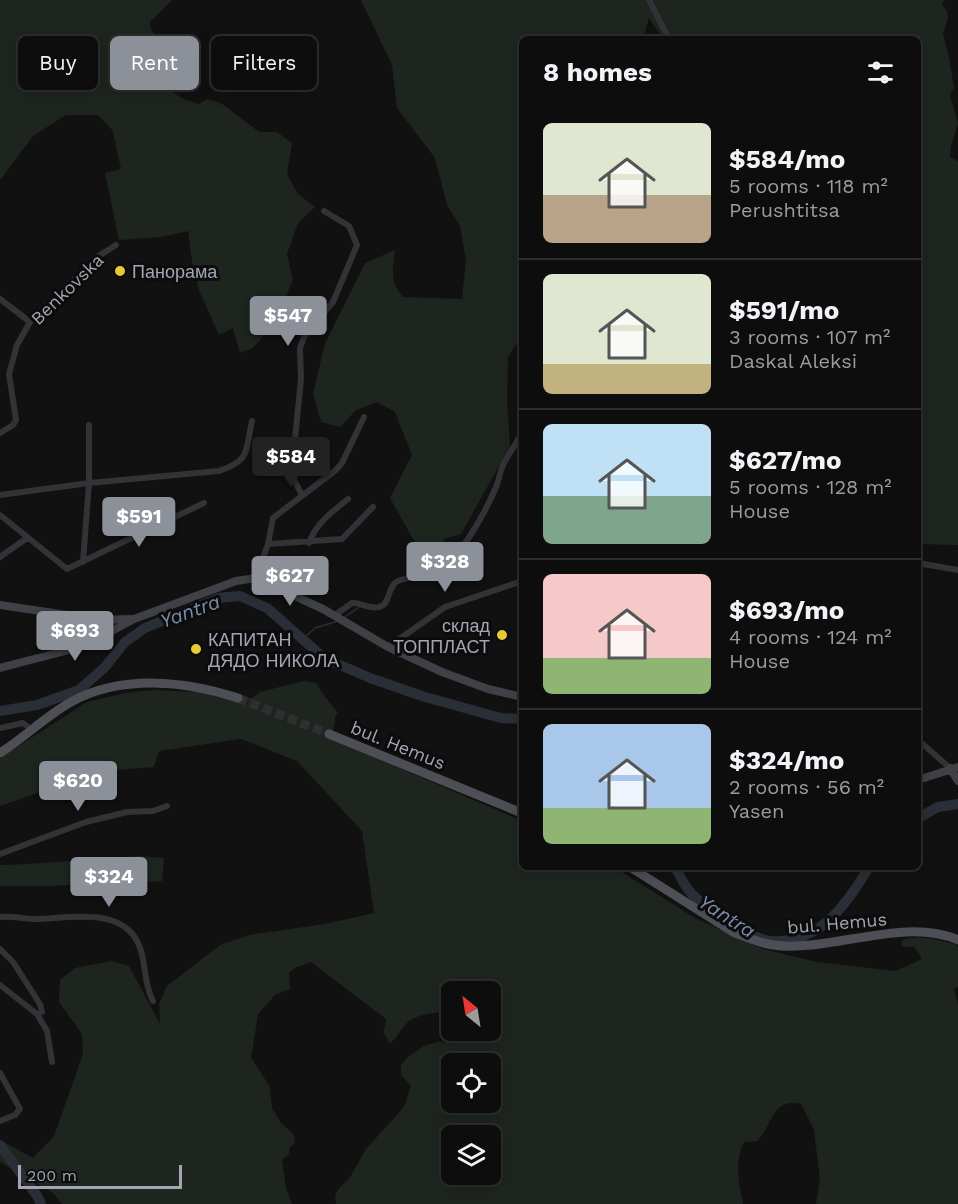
<!DOCTYPE html>
<meta charset="utf-8">
<style>
:root{--surface:#0d0d0e;--page:#161617;--text:#f1f3f6;--muted:#9a9c9e;--line:#2d2d2e;--accent:#8c9099}
body{margin:0;font-family:"Work Sans",sans-serif;background:var(--page);color:var(--text);height:100vh;display:flex;flex-direction:column;font-size:22px;white-space:nowrap}
*{box-sizing:border-box;margin:0}
p{font-size:20px;color:var(--muted)}
.icon{flex:none;width:33px;height:33px;fill:none;stroke:currentColor;stroke-width:2;stroke-linecap:round;stroke-linejoin:round}
.map{position:relative;flex:1;overflow:hidden}
.sheet{position:absolute;left:519px;top:36px;width:402px;height:834px;display:flex;flex-direction:column;background:var(--surface);border-radius:9px;box-shadow:0 3px 15px #0003,0 0 0 2px var(--line)}
.sheet>*{flex:none}
.banner{position:absolute;left:18px;top:36px;width:411px;height:54px;display:flex;gap:12px}
.needle{width:39px;rotate:330deg}
.fabs{position:absolute;left:441px;top:981px;display:grid;gap:12px}
.fabs a{display:grid;place-items:center;width:60px;height:60px;border-radius:9px;background:var(--surface);box-shadow:0 3px 15px #0003,0 0 0 2px var(--line);font-size:30px}
.scale{position:absolute;left:18px;bottom:15px;width:164px;box-sizing:border-box;padding-left:6px;border:3px solid #a3a5b2;border-top:0;font-size:16px;line-height:21px;white-space:nowrap;color:#a3a5b2;-webkit-text-stroke:4px #0c0c0d;paint-order:stroke}
.price{position:absolute;translate:-50% -51px;padding:0 14px;border-radius:6px;background:var(--accent);color:#fff;font-size:20px;line-height:39px;filter:drop-shadow(0 2px 3px #0008)}
.price::after{content:'';position:absolute;left:50%;top:36px;width:18px;height:14px;margin-left:-9px;background:inherit;clip-path:polygon(0 0,100% 0,50% 100%)}
.price.active{background:#222;color:#fff}
ul{padding:0;list-style:none}
li{display:flex;align-items:center;gap:18px;height:150px;padding:0 24px}
li+li{border-top:2px solid var(--line)}
li span{display:grid;place-items:center;flex:none;width:168px;height:120px;border-radius:9px;color:#555}
li>.icon{margin-inline-start:auto}
span .icon{width:72px;height:72px;fill:#fffc;stroke-width:1}
li b{font-size:26px}
h2{display:flex;justify-content:space-between;align-items:center;height:72px;padding:0 24px;font-size:26px}
.pill{padding:0 21px;border-radius:9px;background:var(--surface);box-shadow:0 3px 15px #0003,0 0 0 2px var(--line);font-size:21px;line-height:54px}
.pill.active{background:var(--accent);color:#fff}
.map>svg:first-child{display:block}
.green{fill:#1e251f;fill-rule:evenodd}
.lines{fill:none;stroke-linecap:round;stroke-linejoin:round}
.stream{stroke:#2a2f37;stroke-width:1.5}
.river{stroke:#2a2f37;stroke-width:10}
.primary-tunnel{stroke:#2e2f32;stroke-width:9;stroke-dasharray:9 4.5;stroke-linecap:butt}
.street{stroke:#323237;stroke-width:6}
.secondary{stroke:#404147;stroke-width:8}
.primary{stroke:#4e4f56;stroke-width:9}
.poi-dot{fill:#e7ca34;stroke:#0c0c0d;stroke-width:2}
.labels{text-anchor:middle;dominant-baseline:central;stroke-width:6;stroke-linejoin:round;paint-order:stroke}
.poi-label{font-size:18px;fill:#a3a5b2;stroke:#0c0c0d;text-anchor:start}
.street-label{font-size:18px;fill:#a3a5b2;stroke:#0c0c0d}
.water-label{font-size:20px;font-style:italic;fill:#7b8dac;stroke:#0c0c0d}
</style>
<div class="map">
<svg width="958" height="1204" viewBox="0 0 958 1204">
<rect width="100%" height="100%" fill="#111112"/>
<!-- green -->
<path class="green" d="M0,0H172L150,22L151,29L162,48C159,65 164,88 180,97C186,100 193,102 199,104L207,99L221,103L259,132H277L292,143L287,174L298,194L315,207L298,223L287,254L293,280L276,321L253,348L240,353L233,328L219,335L199,290L192,261L188,231L161,237L119,240L105,173L121,169L113,131L98,115H66L33,136L0,180Z
M361,0H944L942,4L947,12L948,18L943,33L949,58L954,88L950,95L958,123L951,146L950,157L958,161V545L918,544V39H663L649,18L643,39H522V335L508,357L507,399L510,446L461,534L444,539L440,566H428L390,498L412,455L395,412L377,402L356,410L340,427L321,422L313,394L325,343L365,263L395,250C393,271 389,279 403,297L462,299L466,260L460,226L447,205L435,158L397,108L392,65Z
M304,681L316,683L320,690L338,713L335,716V723L330,738L522,821V867H614L695,918L763,949L817,962L896,971L922,959L914,947L901,946L902,940C919,934 938,940 955,944L958,947V987L954,989L958,1005V1204H816L820,1180L814,1129L801,1104C771,1098 774,1124 757,1141L744,1142C734,1162 739,1183 743,1204H336L335,1196L339,1188L349,1179L366,1149L404,1107L411,1086L401,1075V1065L408,1057L424,1046L437,1042L464,1043L475,1031L490,1030V992H452L451,1011C437,1013 415,1013 405,1025C399,1031 397,1039 390,1043L383,1032L385,1027L386,1019L311,962L295,968L289,973L290,989L275,995L258,1014L251,1058L269,1085L272,1108L281,1123L294,1135L295,1143L290,1147L289,1154L282,1160L286,1188L292,1204H62L53,1193L0,1162V1140L33,1158L54,1136L83,1054L82,1034L59,1002L60,980L75,968L111,961L129,966L160,1024L159,1004L167,986L220,945L249,935L325,924L374,913L362,831L297,761L241,739L159,751L154,767L103,771L84,791L60,798L49,789L0,806V758L87,702L125,693L154,690L200,692L252,698L260,692ZM452,1064H490V1102H452ZM452,1136H490V1174H452Z
M139,856L164,858L162,881L50,886H0V865C47,864 93,858 139,856Z"/>
<g class="lines">
<!-- stream -->
<path class="stream" d="M345,617L359,607
M303,639L315,628L338,621"/>
<!-- river -->
<path class="river" d="M0,711L37,705L79,690L105,667L125,642L145,628L218,598L240,596L267,608L324,658L370,678L425,697L501,718L522,719
M918,818L938,807L958,804
M675,867C680,876 685,887 692,894C703,906 720,916 734,924C745,931 758,940 771,941C820,944 847,904 869,867
M0,1145L38,1197L41,1204"/>
<!-- primary-tunnel -->
<path class="primary-tunnel" d="M238,698L329,734"/>
<!-- street -->
<path class="street" d="M649,0L669,39
M0,299L30,322
M0,433L13,425L16,420L9,374L17,345L30,322L97,257L116,245
M0,495L89,483L219,471C251,460 245,452 252,421
M302,495L294,480L292,469L301,379L300,348L304,337L333,302L357,245L349,226L324,211
M0,515L67,569L204,503
M309,543C316,523 332,512 348,499
M268,544L342,539L373,507
M0,557L27,538
M83,562L89,483V425
M918,563L958,570
M256,578L268,544L273,518L336,470L342,463L364,417
M335,615L352,603C361,602 370,610 379,607C390,605 387,589 396,582C402,577 428,576 440,570C460,559 487,509 496,487C499,480 500,472 503,465C509,452 519,443 522,429
M388,647L445,607L522,581
M0,728L23,723L32,730
M918,740L950,768
M0,854L86,822L127,812L153,811L167,806
M0,917C12,916 25,919 37,919C70,918 121,907 138,943C147,960 142,980 153,1001
M0,949L13,962L40,1004L42,1012L37,1014
M0,985L37,1014L47,1031L52,1062
M0,1073L20,1109L15,1115L0,1121"/>
<!-- secondary -->
<path class="secondary" d="M0,605L101,620L131,619
M84,618C92,627 93,632 87,643
M0,668L69,650L108,633L134,619L236,581L256,578L323,609L388,647L442,672L488,689L522,697
M950,768L958,781
M918,780L958,767"/>
<!-- primary -->
<path class="primary" d="M329,734L522,813
M0,753C25,737 46,716 71,702C122,674 186,681 238,698
M630,867L733,932C746,937 759,943 773,945C830,953 904,916 958,940"/>
</g>
<!-- markers -->
<g class="poi-dot">
<circle cx="120" cy="271" r="6"/>
<circle cx="502" cy="635" r="6"/>
<circle cx="196" cy="649" r="6"/>
</g>
<g class="labels">
<!-- poi labels -->
<g class="poi-label">
<text x="132" y="271">Панорама</text>
<text x="490" y="625" text-anchor="end">склад<tspan x="490" dy="21">ТОППЛАСТ</tspan></text>
<text x="208" y="639">КАПИТАН<tspan x="208" dy="21">ДЯДО НИКОЛА</tspan></text>
</g>
<!-- street labels -->
<g class="street-label">
<text transform="translate(67 289) rotate(-44)">Benkovska</text>
<text transform="translate(398 745) rotate(22)">bul. Hemus</text>
<text transform="translate(837 923) rotate(-5)">bul. Hemus</text>
</g>
<!-- water labels -->
<g class="water-label">
<text transform="translate(190 611) rotate(-20)">Yantra</text>
<text transform="translate(727 916) rotate(32)">Yantra</text>
</g>
</g>
</svg>
<div class="fabs">
<a><svg class="needle" viewBox="-14 -14 28 28"><path d="M0-13l5 13h-10z" fill="#e53935"/><path d="M0 13l5-13h-10z" fill="#9a9c9e"/></svg></a>
<a><svg class="icon" aria-label="locate" viewBox="0 0 24 24"><circle cx="12" cy="12" r="6"/><path d="M12 2v4M12 18v4M2 12h4M18 12h4"/></svg></a>
<a><svg class="icon" aria-label="layers" viewBox="0 0 24 24"><path d="M12 4l9 5-9 5-9-5zM3 14l9 5 9-5"/></svg></a>
</div>
<div class="scale">200 m</div>
<b class="price" style="left:288px;top:347px">$547</b>
<b class="price active" style="left:291px;top:488px">$584</b>
<b class="price" style="left:139px;top:548px">$591</b>
<b class="price" style="left:445px;top:593px">$328</b>
<b class="price" style="left:290px;top:607px">$627</b>
<b class="price" style="left:75px;top:662px">$693</b>
<b class="price" style="left:78px;top:812px">$620</b>
<b class="price" style="left:109px;top:908px">$324</b>
<div class="banner">
<a class="pill">Buy</a>
<a class="pill active">Rent</a>
<a class="pill">Filters</a>
</div>
<section class="sheet">
<h2>8 homes<svg class="icon" aria-label="filters" viewBox="0 0 24 24"><path d="M4 7h16M4 17h16"/><circle cx="9" cy="7" r="2"/><circle cx="15" cy="17" r="2"/></svg></h2>
<ul>
<li><span style="background:linear-gradient(#dfe7d0 60%,#b9a48a 0)"><svg class="icon" aria-label="home" viewBox="0 0 24 24"><path d="M3 11l9-7 9 7M6 9v11h12V9"/></svg></span><div><b>$584/mo</b><p>5 rooms · 118 m²</p><p>Perushtitsa</p></div></li>
<li><span style="background:linear-gradient(#dfe7d0 75%,#c2b280 0)"><svg class="icon" aria-label="home" viewBox="0 0 24 24"><path d="M3 11l9-7 9 7M6 9v11h12V9"/></svg></span><div><b>$591/mo</b><p>3 rooms · 107 m²</p><p>Daskal Aleksi</p></div></li>
<li><span style="background:linear-gradient(#bfe0f5 60%,#7fa58c 0)"><svg class="icon" aria-label="home" viewBox="0 0 24 24"><path d="M3 11l9-7 9 7M6 9v11h12V9"/></svg></span><div><b>$627/mo</b><p>5 rooms · 128 m²</p><p>House</p></div></li>
<li><span style="background:linear-gradient(#f6c9c9 70%,#8fb573 0)"><svg class="icon" aria-label="home" viewBox="0 0 24 24"><path d="M3 11l9-7 9 7M6 9v11h12V9"/></svg></span><div><b>$693/mo</b><p>4 rooms · 124 m²</p><p>House</p></div></li>
<li><span style="background:linear-gradient(#a9c7e8 70%,#8fb573 0)"><svg class="icon" aria-label="home" viewBox="0 0 24 24"><path d="M3 11l9-7 9 7M6 9v11h12V9"/></svg></span><div><b>$324/mo</b><p>2 rooms · 56 m²</p><p>Yasen</p></div></li>
</ul>
</section>
</div>
